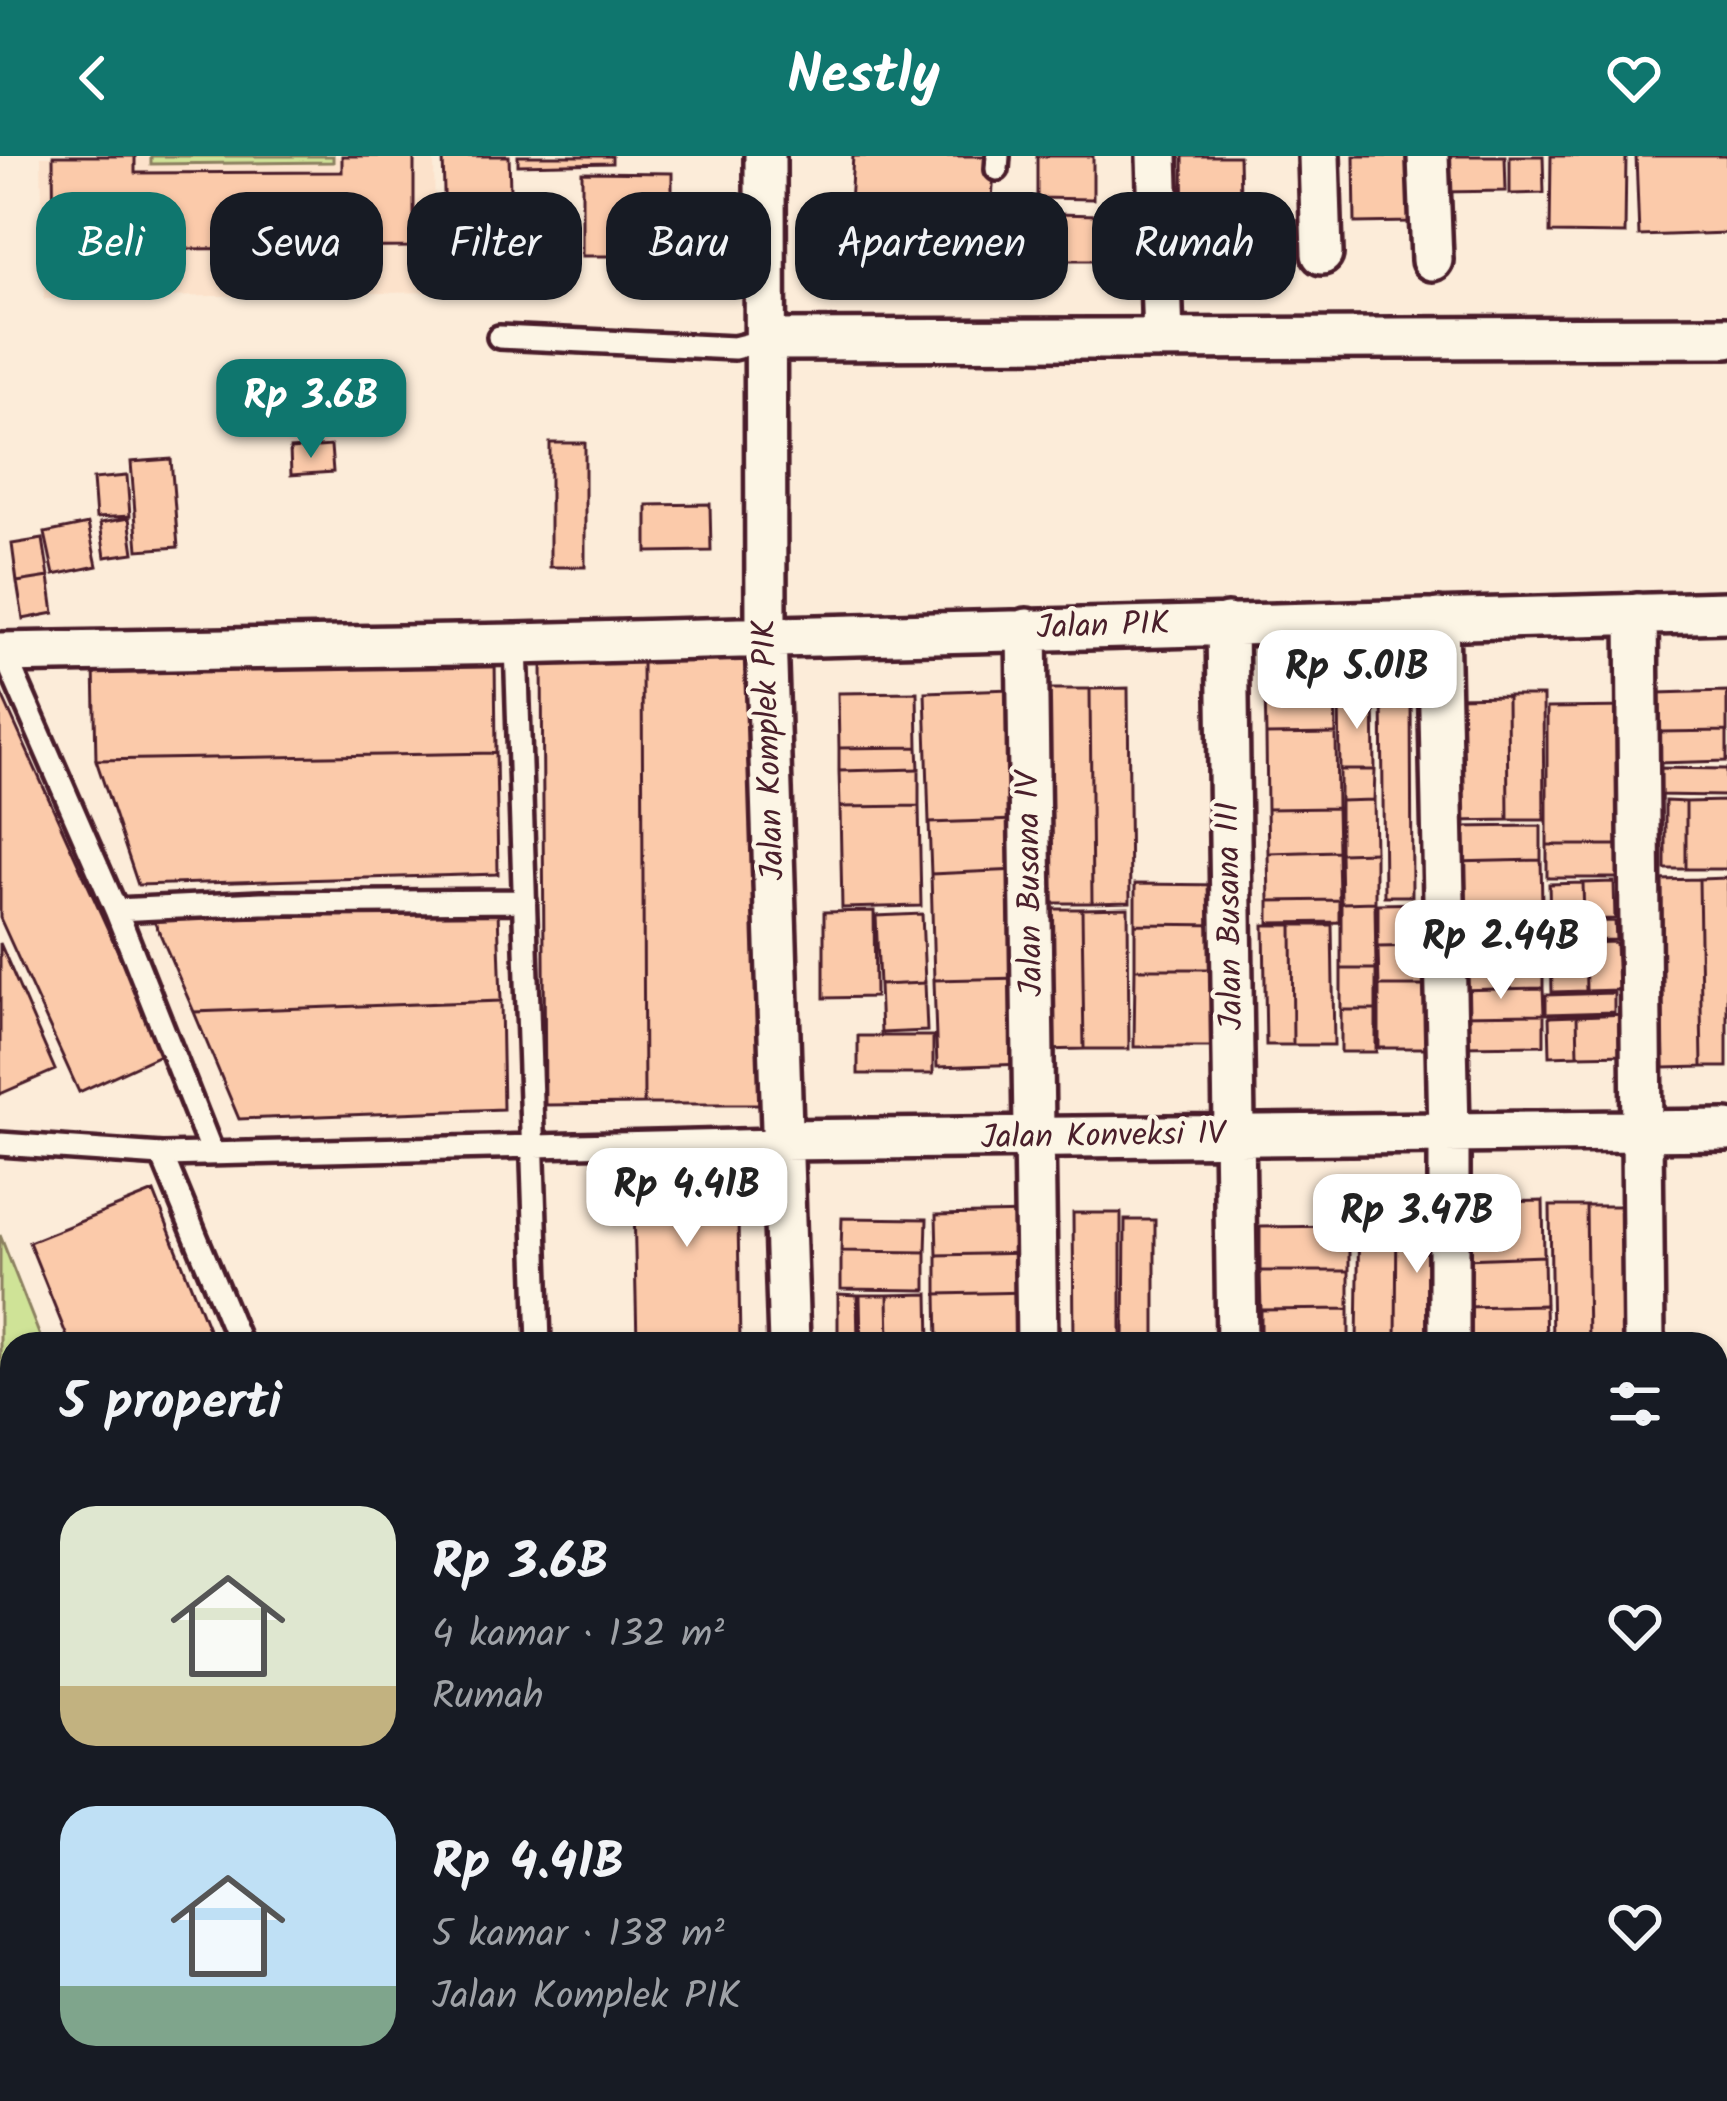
<!DOCTYPE html>
<html lang="id">
<meta charset="utf-8">
<style>
:root{--surface:#171b24;--page:#242831;--text:#f1f3f6;--muted:#9ea1a6;--accent:#0f766e}
body{margin:0;font-family:Kalam,sans-serif;background:var(--page);color:var(--text);height:100vh;display:flex;flex-direction:column;font-size:45px;white-space:nowrap}
*{box-sizing:border-box;margin:0}
p{font-size:39px;color:var(--muted)}
.icon{flex:none;width:66px;height:66px;fill:none;stroke:currentColor;stroke-width:2;stroke-linecap:round;stroke-linejoin:round}
.map{position:relative;flex:1;overflow:hidden}
.panel{position:absolute;left:0px;top:1176px;width:1728px;height:771px;display:flex;flex-direction:column;background:var(--surface);border-radius:36px 36px 0 0;box-shadow:0 3px 9px #0004}
.panel>*{flex:none}
.hud{position:absolute;left:36px;top:36px;width:1656px;height:108px;display:flex;gap:24px}
.price{position:absolute;translate:-50% -102px;padding:0 27px;border-radius:24px;background:#fff;color:#222;font-size:39px;line-height:78px;filter:drop-shadow(0 3px 6px #0008)}
.price::after{content:'';position:absolute;left:50%;top:72px;width:36px;height:27px;margin-left:-18px;background:inherit;clip-path:polygon(0 0,100% 0,50% 100%)}
.price.selected{background:var(--accent);color:#fff}
ul{padding:0;list-style:none}
li{display:flex;align-items:center;gap:36px;height:300px;padding:0 60px}
li span{display:grid;place-items:center;flex:none;width:336px;height:240px;border-radius:36px;color:#555}
li>.icon{margin-inline-start:auto}
span .icon{width:144px;height:144px;fill:#fffc;stroke-width:1}
li b{font-size:51px}
h2{display:flex;justify-content:space-between;align-items:center;height:144px;padding:0 60px;font-size:51px}
.pill{padding:0 42px;border-radius:36px;background:var(--surface);box-shadow:0 3px 9px #0004;font-size:42px;line-height:108px}
.pill.selected{background:var(--accent);color:#fff}
header{display:flex;justify-content:space-between;align-items:center;height:156px;padding:0 60px;background:var(--accent);color:#fff;font-size:54px;font-weight:800}
.map>svg:first-child{display:block}
.built{fill:#fce2cb}
.green{fill:#cfe397;stroke:#8c8161;stroke-width:3}
.building{fill:#fbcaaa;stroke:#4a1f2b;stroke-width:3}
.lines{fill:none;stroke-linecap:round;stroke-linejoin:round}
.service-casing{stroke:#4a1f2b;stroke-width:30}
.minor-casing{stroke:#4a1f2b;stroke-width:48}
.path{stroke:#4a1f2b;stroke-width:8;stroke-dasharray:9 9;stroke-linecap:butt}
.service{stroke:#fcf5e5;stroke-width:21}
.minor{stroke:#fcf5e5;stroke-width:39}
.labels{text-anchor:middle;dominant-baseline:central;stroke-width:9;stroke-linejoin:round;paint-order:stroke}
.street-label{font-size:33px;fill:#4a1f2b;stroke:#fcf5e5}
</style>
<header><svg class="icon" aria-label="back" viewBox="0 0 24 24"><path d="M15 5l-7 7 7 7"/></svg>Nestly<svg class="icon" aria-label="heart" viewBox="0 0 24 24"><path d="M12 20l-8-8c-3-5 5-10 8-4 3-6 11-1 8 4z"/></svg></header>
<div class="map">
<svg width="1727" height="1945" viewBox="0 0 1727 1945">
<rect width="100%" height="100%" fill="#fcecd9"/>
<filter id="ink" filterUnits="userSpaceOnUse"><feTurbulence type="fractalNoise" baseFrequency=".00833" numOctaves="2"/><feDisplacementMap in="SourceGraphic" scale="24" xChannelSelector="R" yChannelSelector="G"/><feConvolveMatrix kernelMatrix="1 2 1 2 8 2 1 2 1" color-interpolation-filters="sRGB"/></filter>
<g filter="url(#ink)">
<!-- built -->
<path class="built" d="M41,0H434L436,136L44,143Z"/>
<!-- green -->
<path class="green" d="M151,0H333V6L151,8Z
M0,1079L43,1188H12V1762L0,1763Z"/>
<!-- building -->
<path class="building" d="M53,0H135V17L342,16V0H414V91L54,94Z
M443,0H509L511,69L445,71Z
M518,0H612V7L518,9Z
M853,0H995L988,104L847,94Z
M1037,0H1093V43L1037,42Z
M1183,0H1239L1241,81L1184,82Z
M1354,0H1413L1411,66L1355,67Z
M1440,0H1505L1506,35L1441,36Z
M1510,0H1543L1544,37L1510,38Z
M1551,0H1626L1625,78L1550,77Z
M1636,0H1727V77L1639,80Z
M582,16L672,17V100H582Z
M1053,58L1100,59L1099,104H1052Z
M550,287H585V411H550Z
M331,290L333,316L291,319L290,293Z
M171,303L178,391L138,394L131,306Z
M127,320L130,360L96,362L93,323Z
M710,348L711,395L647,396V349Z
M129,362L134,397L105,401L100,367Z
M88,368L97,410L54,419L45,377Z
M43,383L49,421L17,426L12,388Z
M49,421L54,457L23,463L17,426Z
M495,502L496,597L96,604L94,509Z
M756,502L759,948H644L642,503Z
M542,503H642L644,948L545,949Z
M1128,532L1130,746L1092,747L1090,533Z
M1335,532L1336,578L1266,579L1265,533Z
M1012,533L1016,664L929,667L925,536Z
M1039,533H1090L1092,747H1041Z
M0,535L164,897L79,936L0,762Z
M1727,535V575L1658,576L1657,537Z
M917,536L918,591L839,592L838,537Z
M1374,538L1375,614H1340L1339,539Z
M1382,540H1411L1412,740H1384Z
M1507,540L1508,664L1457,665L1456,541Z
M1507,540H1543L1544,664H1508Z
M1636,551V689H1547V552Z
M1727,575V605L1658,607V576Z
M1336,578L1337,652L1267,653L1266,579Z
M918,591L919,613L839,615V592Z
M496,597L498,718L138,729L96,604Z
M1653,612L1727,613V640L1653,639Z
M919,613V650L840,651L839,615Z
M1340,614H1375L1374,644L1340,645Z
M1374,644L1375,696L1340,697V645Z
M1665,645L1686,646V713H1665Z
M1727,645V713H1686V646Z
M919,650L921,750L842,752L840,651Z
M1337,652L1338,695L1268,697L1267,653Z
M1016,664L1018,714L931,718L929,667Z
M1541,670V704L1454,706V671Z
M1547,689H1636V722H1547Z
M1338,695L1339,744L1269,745L1268,697Z
M1375,696V746L1341,747L1340,697Z
M1541,704L1542,747L1455,748L1454,706Z
M1018,714L1022,822L934,824L931,718Z
M1727,722V911H1702L1699,723Z
M1699,723L1702,911L1664,912L1660,724Z
M1614,726L1615,763L1584,764L1583,727Z
M1583,727L1584,764H1550L1549,728Z
M1135,728L1227,729V769L1135,768Z
M1339,744V766L1269,767V745Z
M1375,746L1376,813H1341V747Z
M1429,747L1430,790L1378,791V748Z
M1542,747V773L1456,775L1455,748Z
M1128,752L1129,893H1084L1082,753Z
M1037,753H1082L1084,893L1039,894Z
M498,755L501,845L194,856L154,764Z
M874,755L875,841L824,842V756Z
M922,758L925,827L879,829L876,760Z
M1615,765L1616,784L1548,786L1547,767Z
M1135,768L1227,769V813H1135Z
M1264,769H1292L1293,889H1266Z
M1292,769H1332L1334,889H1293Z
M1542,773L1543,801L1456,803V775Z
M1616,786L1618,834L1586,835L1585,787Z
M0,787L55,914L0,938Z
M1551,787H1585L1586,835L1552,836Z
M1430,790V830H1379L1378,791Z
M1543,801V832L1457,834L1456,803Z
M1135,813H1227V891H1134Z
M1341,813H1376V854H1341Z
M1022,822L1025,908L937,911L934,824Z
M925,827L927,875L881,877L879,829Z
M1379,830H1430L1431,892H1379Z
M1543,832L1544,858L1457,859V834Z
M1614,837V856L1546,858V839Z
M501,845L503,953L239,963L194,856Z
M1341,854H1376V896H1341Z
M1544,858V889L1458,890L1457,859Z
M1628,858L1630,898L1578,899L1577,860Z
M1577,860L1578,899L1550,900L1549,861Z
M858,880H933V918H858Z
M737,999L740,1188H637L633,1001Z
M154,1036L214,1188H70L29,1086Z
M1543,1045L1544,1100L1464,1103L1462,1047Z
M1550,1050H1586L1588,1188H1552Z
M1586,1050H1622L1624,1188H1588Z
M1359,1051L1397,1052L1396,1188H1357Z
M1397,1052H1438L1436,1188H1396Z
M1033,1057L1034,1097L937,1099L936,1059Z
M1073,1057H1121V1188H1074Z
M842,1062L927,1063L926,1096L841,1095Z
M1125,1064H1155V1184H1124Z
M1349,1070V1115H1260V1071Z
M841,1095L926,1096V1134L841,1133Z
M1034,1097L1035,1136L937,1138V1099Z
M1544,1100L1545,1149L1465,1151L1464,1103Z
M1260,1115H1349V1153L1261,1154Z
M1035,1136L1036,1188H938L937,1138Z
M838,1138L857,1139L858,1188H838Z
M929,1138L930,1188H889L888,1139Z
M860,1139H888L889,1188H861Z
M1545,1149L1546,1188H1466L1465,1151Z
M1349,1153V1183L1261,1184V1154Z
M1349,1183V1188H1261V1184Z
M1716,1258H1727V1294H1716Z
M1719,1298H1727V1330H1719Z
M1722,1363L1723,1400H1716V1364Z
M1716,1437H1727V1495H1716Z
M1716,1495H1727V1530H1716Z
M1716,1537H1727V1571H1716Z
M1716,1678H1727V1758H1716Z
M353,1935H413V1939L353,1940Z
M527,1935H607L528,1941Z
M1031,1935H1090L1089,1945H1030Z
M1098,1935H1125L1124,1945H1097Z
M1135,1935H1172L1171,1945H1134Z
M1179,1935H1285V1945H1179Z"/>
<g class="lines">
<!-- service casing -->
<g class="service-casing">
<path id="service" d="M997,13L998,0
M499,181L734,192L766,184
M516,488L539,1188
M4,497L116,754L212,997
M116,754L261,747L525,745
M0,988L162,999L780,984
M162,999L240,1188
M1583,1935L1585,1945
M1684,1945V1935"/>
</g>
<!-- minor casing -->
<g class="minor-casing">
<path id="minor" d="M765,0L766,479L789,1188
M1157,0L1163,183
M1319,0L1322,98
M1428,0L1432,104
M766,184L1727,181
M1637,458L1644,1188
M1438,463L1449,976V1188
M1227,468L1237,1188
M1027,473L1037,1188
M0,497L516,488L1727,456
M780,984L1727,974
M1716,1239H1727
M1716,1434H1727
M1716,1648H1727
M1716,1764H1727
M168,1935L169,1945
M645,1935L646,1945
M802,1945H918"/>
</g>
<!-- path -->
<path class="path" d="M0,1518L12,1516"/>
<!-- service -->
<use href="#service" class="service"/>
<!-- minor -->
<use href="#minor" class="minor"/>
</g>
</g>
<g class="labels">
<!-- street labels -->
<g class="street-label">
<text transform="translate(1103 471) rotate(-2)">Jalan PIK</text>
<text transform="translate(770 594) rotate(-92)">Jalan Komplek PIK</text>
<text transform="translate(1031 728) rotate(-91)">Jalan Busana IV</text>
<text transform="translate(1231 760) rotate(-91)">Jalan Busana III</text>
<text transform="translate(1103 981) rotate(-1)">Jalan Konveksi IV</text>
</g>
</g>
</svg>
<b class="price selected" style="left:311px;top:305px">Rp 3.6B</b>
<b class="price" style="left:1357px;top:576px">Rp 5.01B</b>
<b class="price" style="left:1501px;top:846px">Rp 2.44B</b>
<b class="price" style="left:687px;top:1094px">Rp 4.41B</b>
<b class="price" style="left:1417px;top:1120px">Rp 3.47B</b>
<div class="hud">
<a class="pill selected">Beli</a>
<a class="pill">Sewa</a>
<a class="pill">Filter</a>
<a class="pill">Baru</a>
<a class="pill">Apartemen</a>
<a class="pill">Rumah</a>
</div>
<section class="panel">
<h2>5 properti<svg class="icon" aria-label="filters" viewBox="0 0 24 24"><path d="M4 7h16M4 17h16"/><circle cx="9" cy="7" r="2"/><circle cx="15" cy="17" r="2"/></svg></h2>
<ul>
<li><span style="background:linear-gradient(#dfe7d0 75%,#c2b280 0)"><svg class="icon" aria-label="home" viewBox="0 0 24 24"><path d="M3 11l9-7 9 7M6 9v11h12V9"/></svg></span><div><b>Rp 3.6B</b><p>4 kamar · 132 m²</p><p>Rumah</p></div><svg class="icon" aria-label="heart" viewBox="0 0 24 24"><path d="M12 20l-8-8c-3-5 5-10 8-4 3-6 11-1 8 4z"/></svg></li>
<li><span style="background:linear-gradient(#bfe0f5 75%,#7fa58c 0)"><svg class="icon" aria-label="home" viewBox="0 0 24 24"><path d="M3 11l9-7 9 7M6 9v11h12V9"/></svg></span><div><b>Rp 4.41B</b><p>5 kamar · 138 m²</p><p>Jalan Komplek PIK</p></div><svg class="icon" aria-label="heart" viewBox="0 0 24 24"><path d="M12 20l-8-8c-3-5 5-10 8-4 3-6 11-1 8 4z"/></svg></li>
</ul>
</section>
</div>
